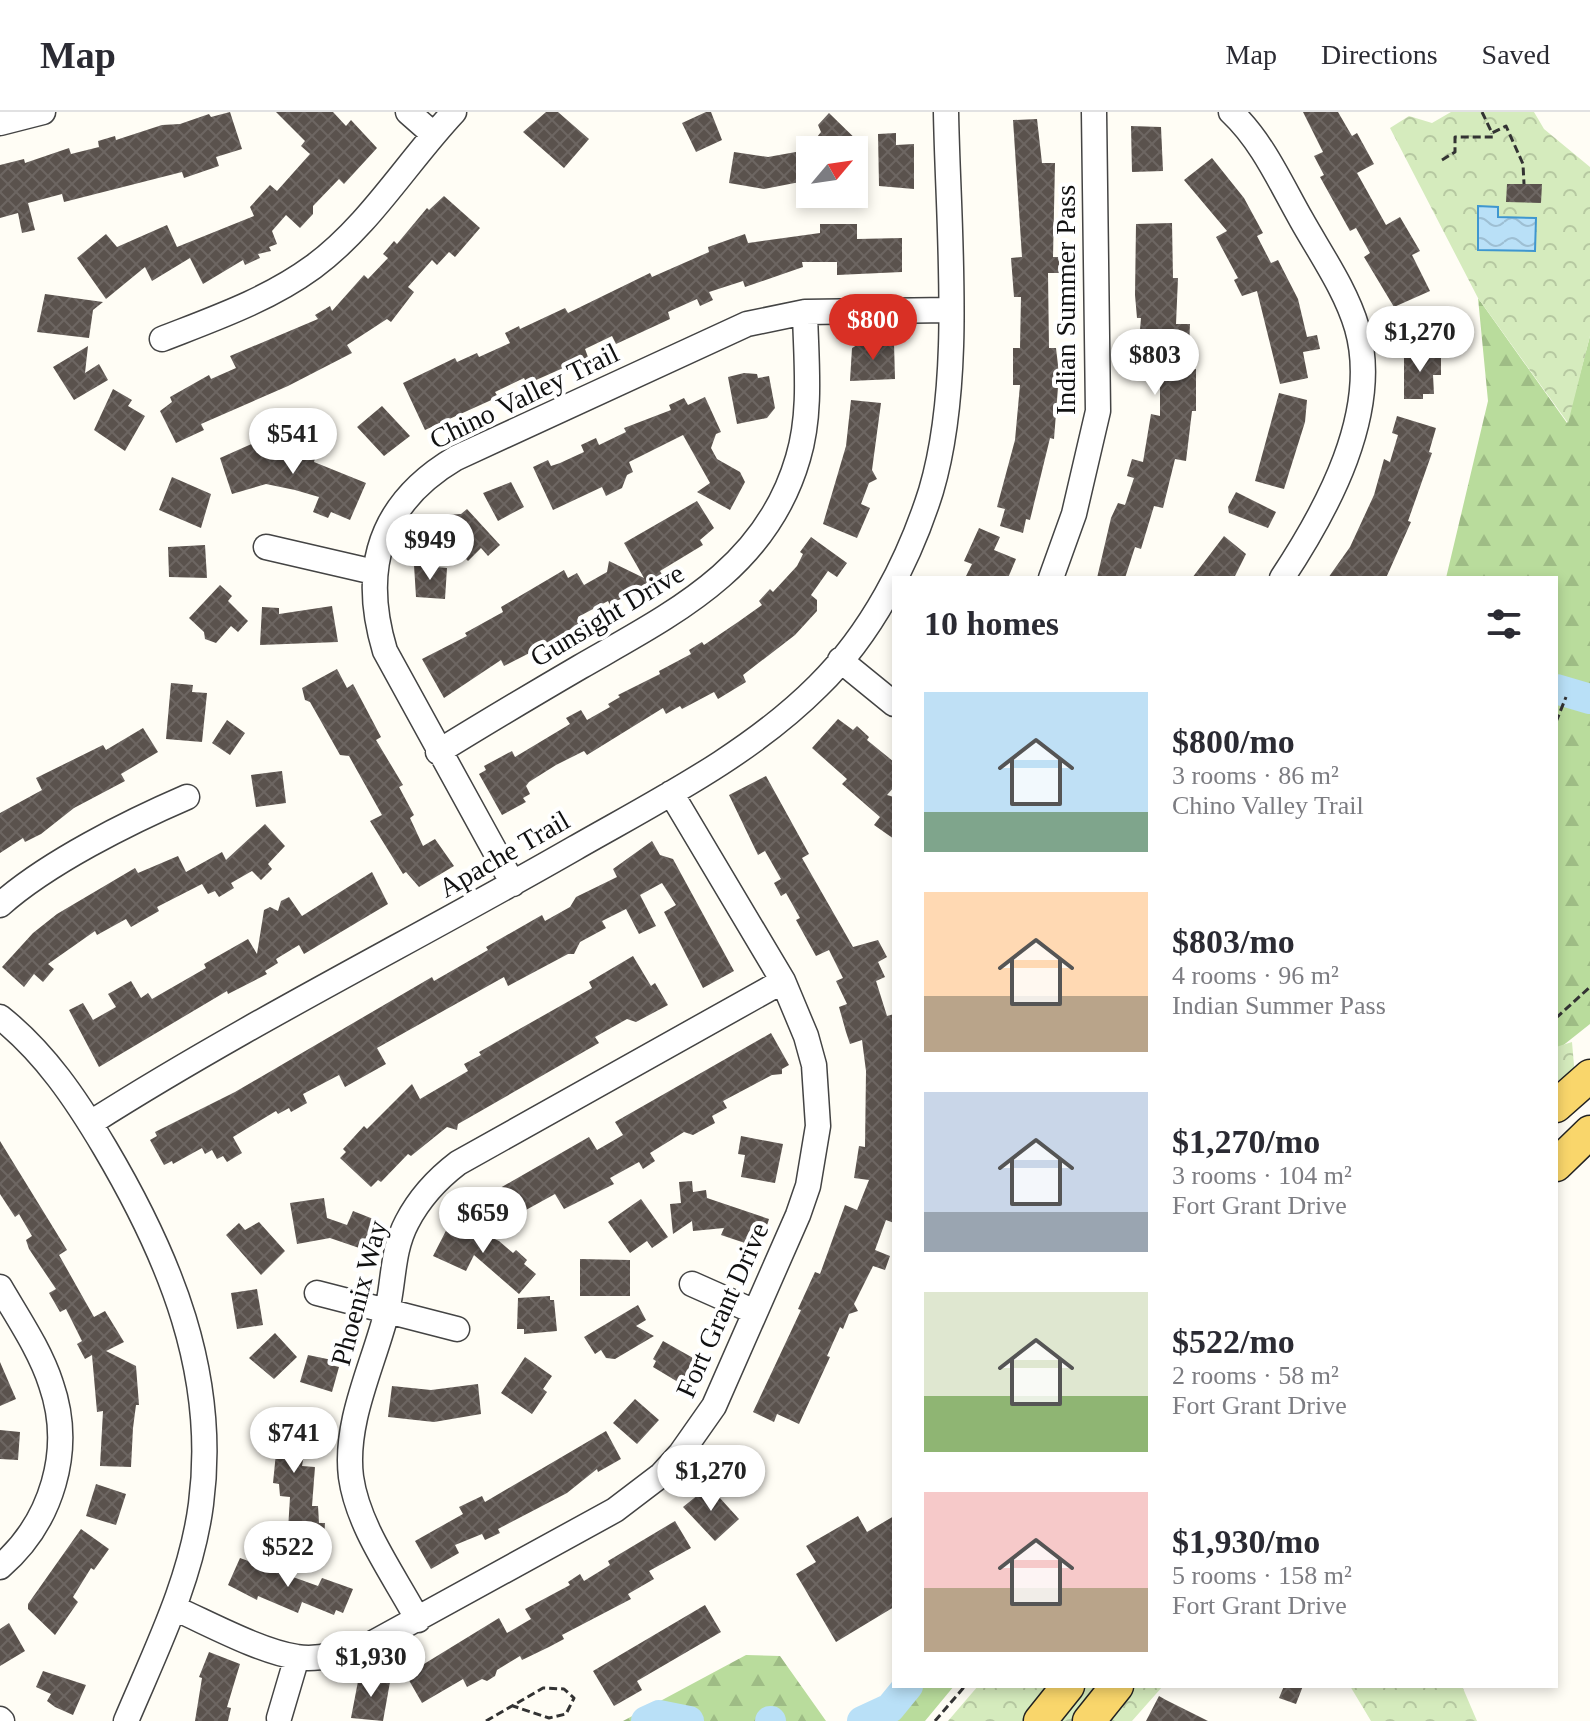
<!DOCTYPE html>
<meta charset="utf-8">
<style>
:root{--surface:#fff;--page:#f7f7f7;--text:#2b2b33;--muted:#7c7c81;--line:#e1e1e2;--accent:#d93025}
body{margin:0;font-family:Georgia,serif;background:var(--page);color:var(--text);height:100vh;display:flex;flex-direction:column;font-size:30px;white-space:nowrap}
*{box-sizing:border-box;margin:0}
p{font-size:26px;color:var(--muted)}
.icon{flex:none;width:44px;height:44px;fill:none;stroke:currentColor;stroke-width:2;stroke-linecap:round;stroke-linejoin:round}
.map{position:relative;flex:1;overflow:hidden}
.panel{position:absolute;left:892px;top:464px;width:666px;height:1112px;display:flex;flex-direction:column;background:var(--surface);border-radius:0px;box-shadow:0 4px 12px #0003}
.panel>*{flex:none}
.needle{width:52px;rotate:61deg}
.buttons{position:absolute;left:796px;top:24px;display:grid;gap:16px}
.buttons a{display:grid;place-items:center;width:72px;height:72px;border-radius:0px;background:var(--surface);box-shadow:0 4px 12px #0003;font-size:40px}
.price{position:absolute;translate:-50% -68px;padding:0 18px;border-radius:28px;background:#fff;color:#222;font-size:26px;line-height:52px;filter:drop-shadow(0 2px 4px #0008)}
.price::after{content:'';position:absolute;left:50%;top:48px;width:24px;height:18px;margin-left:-12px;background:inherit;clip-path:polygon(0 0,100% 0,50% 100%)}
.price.current{background:var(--accent);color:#fff}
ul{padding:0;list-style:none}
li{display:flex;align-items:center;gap:24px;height:200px;padding:0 32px}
li span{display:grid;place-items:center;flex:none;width:224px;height:160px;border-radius:0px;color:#555}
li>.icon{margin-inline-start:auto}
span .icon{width:96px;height:96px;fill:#fffc;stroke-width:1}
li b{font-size:34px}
h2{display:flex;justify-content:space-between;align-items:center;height:96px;padding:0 32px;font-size:34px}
header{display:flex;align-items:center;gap:48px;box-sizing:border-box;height:112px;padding:0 40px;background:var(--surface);border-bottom:2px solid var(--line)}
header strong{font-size:38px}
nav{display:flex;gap:44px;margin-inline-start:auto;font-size:28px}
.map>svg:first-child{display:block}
.forest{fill:url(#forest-firs)}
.park{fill:url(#park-crowns)}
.water{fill:url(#water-waves);stroke:#3f96cf;stroke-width:2}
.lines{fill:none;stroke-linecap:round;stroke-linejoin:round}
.river{stroke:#b9e0f7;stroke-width:30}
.building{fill:url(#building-cross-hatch)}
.minor-casing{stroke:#444;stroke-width:27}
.major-casing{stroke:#222;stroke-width:35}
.path{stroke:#333;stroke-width:3;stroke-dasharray:8 4;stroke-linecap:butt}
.minor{stroke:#fff;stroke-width:24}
.major{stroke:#f9d66b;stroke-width:32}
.labels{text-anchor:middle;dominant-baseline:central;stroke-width:8;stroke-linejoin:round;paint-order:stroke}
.street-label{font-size:28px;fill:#111;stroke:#fff}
</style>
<header>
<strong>Map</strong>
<nav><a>Map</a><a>Directions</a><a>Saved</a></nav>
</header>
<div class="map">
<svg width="1590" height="1609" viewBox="0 0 1590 1609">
<defs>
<pattern id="forest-firs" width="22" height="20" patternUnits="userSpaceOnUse" patternTransform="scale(2)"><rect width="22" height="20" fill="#b9dc9c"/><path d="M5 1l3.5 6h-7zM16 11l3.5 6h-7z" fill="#9ebc85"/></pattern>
<pattern id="park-crowns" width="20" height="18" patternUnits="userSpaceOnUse" patternTransform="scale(2)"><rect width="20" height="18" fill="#d5ebbd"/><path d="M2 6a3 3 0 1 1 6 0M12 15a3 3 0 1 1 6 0" fill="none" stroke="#b6c8a1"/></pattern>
<pattern id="water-waves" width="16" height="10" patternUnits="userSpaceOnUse" patternTransform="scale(2)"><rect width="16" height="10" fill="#b9e0f7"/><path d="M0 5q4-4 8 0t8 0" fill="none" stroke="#9ebfd3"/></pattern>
<pattern id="building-cross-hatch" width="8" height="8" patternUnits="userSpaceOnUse" patternTransform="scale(2)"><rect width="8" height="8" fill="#5a524d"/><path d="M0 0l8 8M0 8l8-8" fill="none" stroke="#6d6662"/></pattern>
</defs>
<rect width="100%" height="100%" fill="#fffdf5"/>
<!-- forest -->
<path class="forest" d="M1478,186L1567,311L1590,224V912L1556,939V466H1446L1488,289Z
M746,1543L780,1544L826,1609H623Z
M894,1574H954L925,1609H861Z"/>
<!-- park -->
<path class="park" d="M1451,0H1534L1544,17L1590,55V224L1568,311L1478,186L1390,16L1409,4L1432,11Z
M1572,930L1575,965L1556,969V935Z
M978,1574H1163L1132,1609H948Z
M1350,1574H1462L1477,1609H1371Z"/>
<!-- water -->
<path class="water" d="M1478,94L1498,95V105L1536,106L1535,139L1478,138Z"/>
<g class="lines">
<!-- river -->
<path class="river" d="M1556,577L1590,587
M646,1609L659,1603L689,1609
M770,1609H771
M862,1609L890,1596L908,1574"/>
</g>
<!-- building -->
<path class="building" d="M230,0L242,37L216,45L219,54L184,66L182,60L64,90L62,82L28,91L35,118L22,121L18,101L0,106V53L24,47L25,51L69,36L71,42L99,35L98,29L115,24L116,28L162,13L180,12L209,2L211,5Z
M276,0H333L346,14L351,8L377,36L344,72L339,67L313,94V102L300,116L286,103L272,119L277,132L269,135L271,139L258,142L260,146L245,153L243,148L203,172L190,146L152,169L145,155L106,187L77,146L106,122L117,135L167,113L177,135L254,104L250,95L270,73L277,79L310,42L301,34L305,29Z
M546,0H558L589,27L564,56L523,20Z
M706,0H711L722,28L696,40L682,11Z
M1303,0H1338L1352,24L1357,21L1374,52L1357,61L1386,113L1400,105L1420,139L1412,143L1430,179L1394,195L1364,145L1370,141L1356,116L1350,119L1320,65L1324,63L1314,44L1323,40Z
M829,1L867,38H831L817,25L821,20L818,13Z
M1037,7L1042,51H1055L1053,145H1059V161H1048L1049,236H1056L1059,262L1054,327L1050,326L1030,408L1026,407L1023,421L1000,414L1005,397L997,395L1015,328L1020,273H1013V236H1020L1021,185H1014L1011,146L1022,145L1013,8Z
M1131,14L1161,15L1163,59L1132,60Z
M896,21V33L914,32V77L879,74L878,22Z
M807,38L810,68L764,77L729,71L734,40L768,45Z
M1212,46L1244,86L1263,121L1257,124L1271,151L1278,148L1298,187L1307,225L1317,223L1320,237L1303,240L1308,266L1280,272L1257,179L1242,184L1234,168L1238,166L1216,125L1227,119L1184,68Z
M1507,72H1542L1541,91L1506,90Z
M444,84L480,116L455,145L449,140L437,153L432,148L408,175L414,180L391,210L387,207L347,233L352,241L288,274L201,312L204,318L176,331L160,299L172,290L170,285L209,263L211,267L236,256L230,244L318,207L315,203L330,194L332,199L364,163L368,167L388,146L383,142L394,129L397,132L427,96L429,98Z
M1172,111L1173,166H1178L1176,212H1190L1188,257H1196V299H1192L1186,349L1175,347L1163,396L1154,394L1141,437L1135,435L1125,466H1097L1111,406L1118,391L1125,393L1134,366L1127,364L1132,347L1143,350L1151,302L1160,304V252H1137L1141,206H1137L1135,183L1136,112Z
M820,112H857V127L902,126V160L837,163V150H802L803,155L745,175L743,169L709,180L713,188L700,194L697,187L668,200L670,207L616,232L612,224L585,237L588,245L527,272L524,266L495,280L498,285L425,318L403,271L455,246L457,250L477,241L479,245L510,231L505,221L519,214L520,217L565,196L568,201L650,161L652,165L709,140L708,135L745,122L748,131L820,121Z
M45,182L103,190L93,198L89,226L37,220Z
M894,231L895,267L850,269L852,236L857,233Z
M88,234L85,261L99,252L108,268L74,288L53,255Z
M1404,241H1434V244H1441V263H1433L1434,282H1423V287H1404Z
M744,261L757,262L758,266L769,264L775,296L767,306L737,312L728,265Z
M113,277L132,288L128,294L145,304L125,339L94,318Z
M1279,281L1307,288L1305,310L1284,377L1255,369Z
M705,285L721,320L716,322L711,336L717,347L740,360L745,370L730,398L697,380L710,371L683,323L629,350L633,360L627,363L622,376L606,384L602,375L553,398L533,355L548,348L551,354L560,351L584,340L581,333L596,326L599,333L626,320L624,316L671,298L669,293L684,286L688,293Z
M851,288L881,291L872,358L877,367L869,371L861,392L870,396L857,426L823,412L846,334Z
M382,294L410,324L384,344L357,315Z
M1397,304L1436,316L1429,340L1432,341L1408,409L1411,410L1386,466H1328L1350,435L1374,383L1384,347L1390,350L1398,323L1392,321Z
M271,327L272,334L312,340L316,343L314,350L366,371L350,408L331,400L328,406L313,400L319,385L295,378L266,372L232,382L220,346L258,329Z
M172,365L211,382L201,416L159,398Z
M511,370L524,395L498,409L483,381Z
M1236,380L1276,400L1268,416L1229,401L1228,395Z
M697,389L714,416L700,428L703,433L660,459L663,464L626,488L624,485L610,493L608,489L578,505L581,510L553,529L504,554L501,548L444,586L422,547L467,524L465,521L503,500L501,495L564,458L568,466L577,461L584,473L607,460L609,449L644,466L624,431Z
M467,397L500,433L488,444L481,436L468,449L435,415L447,403L461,402Z
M979,416L1000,425L994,438L1016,447L1008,466H965L972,452L964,449Z
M1224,424L1246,442L1234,466H1192Z
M811,425L847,451L837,465L828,459L811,483L817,488V499L795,523L743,563L746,570L718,587L714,580L682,597L680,594L666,602L663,596L587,643L584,639L556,653L529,670L526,674L530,682L523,686L526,690L502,703L479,662L486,658L484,654L512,639L515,645L570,612L566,606L581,598L587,608L610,595L608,592L620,585L618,583L660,562L659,559L691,542L689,538L702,530L704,533L738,510L762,493L759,489L770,477L773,480L797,454L803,442L800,440Z
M205,433L207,466L169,465L168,435Z
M414,453L447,456L445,487L416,485Z
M220,473L232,484L228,489L248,509L238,520L231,514L216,531L205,527L204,520L189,506Z
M332,494L338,530L260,533L262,495L279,496V502Z
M337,557L347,576L353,572L381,625L376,628L403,673L399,675L414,703L410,706L423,734L435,727L454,754L419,775L406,760L403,762L370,709L382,703L349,644L340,643L310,590L305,588L302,576Z
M171,571L193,573L192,580L207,581L202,630L166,627Z
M838,607L853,618L857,614L869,625L867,628L894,650V675L887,683L894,685V727L874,713L880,705L842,672L847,667L812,636Z
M227,608L245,621L230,643L212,631Z
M143,616L158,640L121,662L125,669L74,696L41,722L25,730L23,726L0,741V701L42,678L36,666L103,633L106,638Z
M282,659L286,691L256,695L251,663Z
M766,664L809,742L802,746L853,835L878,828L887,845L878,850L885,865L876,869L887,904L894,902V1111L886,1108L875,1138L890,1144L885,1158L873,1154L854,1192L858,1199L849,1202L843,1217L840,1215L827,1244L830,1245L799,1312L777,1302L774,1310L753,1300L801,1198L798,1197L815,1160L820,1162L845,1093L857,1098L869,1068L854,1066L859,1034L865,1035L866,959L862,928L850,932L846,920L839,895L847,892L836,869L843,866L829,838L816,844L796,808L800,806L786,781L781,784L774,771L781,767L765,739L758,743L729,683Z
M265,712L285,734L268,752L272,757L261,768L252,759L231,771L234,776L219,785L215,779L208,782L202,772L157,795L159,799L131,815L126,807L97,823L95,819L48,852L54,857L43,870L34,862L24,875L2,855L33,821L57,802L135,756L138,761L178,744L186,760L222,740L226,748Z
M652,729L660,743L673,747L734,859L703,876L664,800L676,793L662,771L640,783L656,814L639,822L626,797L602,809L606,816L580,830L574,842H568L508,874L504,865L377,936L386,952L345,975L339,963L303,982L307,991L291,1000L289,996L278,1002L276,999L233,1025L242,1041L227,1050L223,1044L217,1047L212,1038L205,1042L202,1036L173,1052L172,1049L164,1053L150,1028L157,1024L155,1020L235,980L432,865L434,869L488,838L486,835L542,803L545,809L570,795L576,785L617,765L613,757Z
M372,760L388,792L304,842L299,833L276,847L278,851L265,859L267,862L228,882L227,879L99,955L69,898L83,891L93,908L116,895L108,882L131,869L141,886L148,881L152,887L206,856L204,852L248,827L257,842L264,798L270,795L278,799L281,789L289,785L302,804Z
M633,844L651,874L655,871L668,893L636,910L627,907L595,925L599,931L458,1012L457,1018L447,1015L411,1044L408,1042L381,1070L378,1068L371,1075L340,1046L346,1040L343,1037L364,1014L367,1017L412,972L420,987L468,959L464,952L481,943L479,940L592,876L589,870Z
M771,921L789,953L782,957V962L772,963L723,989L727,996L712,1004L715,1011L693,1023L684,1020L650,1041L655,1049L643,1057L639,1050L610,1066L614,1072L564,1097L555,1082L515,1104L500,1076L589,1025L597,1038L623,1023L615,1010Z
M741,1024L783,1032L775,1071L741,1065L745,1043L738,1042Z
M0,1029L67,1138L59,1143L94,1205L105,1199L124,1230L106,1239L136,1254L139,1293H136L133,1316L131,1355L100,1354L103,1299L97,1300L92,1243L85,1247L77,1232L82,1229L66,1197L60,1200L49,1181L56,1177L29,1137L26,1128L32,1124L19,1102L15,1105L0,1082Z
M692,1069L693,1080L706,1078L707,1086L769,1107L760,1136L721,1123L724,1116L693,1119L692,1109L673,1122L670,1092L681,1091L679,1070Z
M324,1086L327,1106L347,1113L353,1099L381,1110L373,1133L368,1131L365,1138L330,1126L297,1132L290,1091Z
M641,1087L668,1125L652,1136L647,1129L630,1141L608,1110Z
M452,1107L499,1129L513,1141L516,1138L527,1148L524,1152L536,1162L519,1182L474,1143L466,1159L433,1144Z
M259,1110L285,1139L261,1163L226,1123L239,1111L245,1118Z
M580,1147L630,1148V1184H580Z
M257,1177L263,1213L237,1217L231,1181Z
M550,1184V1188H554L557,1219L524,1222V1217H517L518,1186Z
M638,1193L646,1208L636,1214L654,1224L615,1247L606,1246L601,1238L595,1242L584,1225Z
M275,1221L297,1245L274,1267L249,1246Z
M663,1229L702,1251L688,1276L653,1255L656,1249L653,1247Z
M308,1243L332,1248L331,1253L339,1255L332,1280L300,1270Z
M525,1245L552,1264L543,1277L547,1280L532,1302L501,1281Z
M0,1250L16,1287L0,1294Z
M478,1272L481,1302L434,1310L388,1305L392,1274L431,1278Z
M635,1287L659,1308L637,1332L613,1311Z
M270,1302L319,1311L316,1328L307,1326L302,1354L315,1355L312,1394H318L319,1411H325L324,1428L298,1427L286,1451L290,1385L280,1384L279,1372L273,1371L276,1341L263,1338L264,1330L258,1329L261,1314L267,1315Z
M0,1318L20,1320L18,1348L0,1347Z
M606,1319L621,1347L598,1360L597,1357L567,1381L498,1417L500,1421L485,1428L482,1422L455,1433L459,1441L431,1457L415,1429L463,1402L459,1395L482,1384L485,1390Z
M96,1372L126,1382L116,1413L86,1404Z
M709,1374L739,1407L715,1429L683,1395Z
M858,1404L867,1420L894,1404V1495L836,1530L796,1462L816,1450L806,1434Z
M675,1409L691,1436L649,1459L654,1467L628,1482L631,1487L562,1523L564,1527L549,1535L522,1548L520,1544L497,1558L495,1564L487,1569L482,1567L467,1575L463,1567L422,1591L406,1563L499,1506L507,1521L531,1507L525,1497L570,1473L568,1470L580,1462L584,1469L610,1453L608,1449Z
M81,1417L109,1437L94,1458L91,1456L73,1485L78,1490L55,1523L28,1497V1492Z
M240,1446L318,1474L322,1466L353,1477L343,1501L336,1498L334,1503L302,1490L298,1501L258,1484L257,1488L228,1473Z
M705,1493L721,1520L637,1569L642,1578L614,1594L593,1559Z
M9,1511L25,1539L0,1554V1517Z
M209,1540L240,1552L227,1595L231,1596L228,1609H195L202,1566L199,1565Z
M43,1559L86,1573L73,1603L55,1595L47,1589L51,1582L36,1575Z
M359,1564L390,1570L383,1609L351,1606Z
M1284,1574H1303L1296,1592L1279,1586Z
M1159,1584L1166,1588L1208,1609H1146Z"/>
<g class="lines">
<!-- minor casing -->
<g class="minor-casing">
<path id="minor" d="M408,0L433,22
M1231,0C1262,29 1280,70 1301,107C1320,141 1346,178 1357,216C1381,300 1327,398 1282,466
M0,11L43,0
M162,227C213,207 268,188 313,155C369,114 407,50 454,0
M266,435L374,460
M1051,466L1074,402L1098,299L1094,0
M840,548L894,592
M438,640C485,611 532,583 580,555C672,502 766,457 798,346C812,300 806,248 805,200
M513,772L385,539C360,456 380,391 456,346L747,212L805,200L949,198
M0,793C47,751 129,710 187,685
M0,905C45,941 76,987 105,1036C170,1146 218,1262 201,1392C191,1469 156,1538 126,1609
M92,1010C248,911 415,828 575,736C659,688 749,643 818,574C871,522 909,449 931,379C964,268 948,117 946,0
M692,1172L755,1200
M0,1175C18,1206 40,1238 51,1272C74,1338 52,1410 0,1455
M317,1181L457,1217
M174,1496C208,1511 261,1540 297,1545C321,1549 349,1539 371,1532L615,1398L661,1363L681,1341L714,1294L798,1103L808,1074L818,1014L814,953L806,924L783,869L671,681
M418,1508C394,1463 358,1415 351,1365C344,1309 374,1252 387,1199C394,1169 392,1138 407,1110C419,1087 437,1067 458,1051L783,869
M279,1606L297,1545
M0,1607L2,1609"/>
</g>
<!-- major casing -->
<g class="major-casing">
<path id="major" d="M1556,994L1590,964
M1556,1053L1590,1020
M1040,1609L1068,1574
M1089,1609L1117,1574"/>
</g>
<!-- path -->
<path class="path" d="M1482,0L1492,21L1506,14L1523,52L1524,72
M1442,48L1455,40V25H1493L1492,21
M1556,610L1566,585
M1556,906L1590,875
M486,1609L543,1576L564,1577L574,1586L566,1602L549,1606L513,1594
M935,1609L965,1574"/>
<!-- minor -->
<use href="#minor" class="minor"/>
<!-- major -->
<use href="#major" class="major"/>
</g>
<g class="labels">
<!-- street labels -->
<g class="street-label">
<text transform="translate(1065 188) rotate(-90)">Indian Summer Pass</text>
<text transform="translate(524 284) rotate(-26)">Chino Valley Trail</text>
<text transform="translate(607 503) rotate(-31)">Gunsight Drive</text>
<text transform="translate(504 742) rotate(-30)">Apache Trail</text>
<text transform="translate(359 1181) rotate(-75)">Phoenix Way</text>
<text transform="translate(722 1198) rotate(-66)">Fort Grant Drive</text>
</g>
</g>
</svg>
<div class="buttons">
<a><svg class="needle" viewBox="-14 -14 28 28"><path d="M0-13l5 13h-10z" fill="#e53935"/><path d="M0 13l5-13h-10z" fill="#7c7c81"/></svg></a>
</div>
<b class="price current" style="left:873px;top:250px">$800</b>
<b class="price" style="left:1420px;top:262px">$1,270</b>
<b class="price" style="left:1155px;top:285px">$803</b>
<b class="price" style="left:293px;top:364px">$541</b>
<b class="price" style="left:430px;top:470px">$949</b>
<b class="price" style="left:483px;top:1143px">$659</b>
<b class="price" style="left:294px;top:1363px">$741</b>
<b class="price" style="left:711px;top:1401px">$1,270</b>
<b class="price" style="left:288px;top:1477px">$522</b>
<b class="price" style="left:371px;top:1587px">$1,930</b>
<section class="panel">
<h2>10 homes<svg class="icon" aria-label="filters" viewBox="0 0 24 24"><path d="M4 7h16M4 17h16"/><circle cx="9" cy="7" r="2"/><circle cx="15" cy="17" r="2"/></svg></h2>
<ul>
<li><span style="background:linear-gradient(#bfe0f5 75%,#7fa58c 0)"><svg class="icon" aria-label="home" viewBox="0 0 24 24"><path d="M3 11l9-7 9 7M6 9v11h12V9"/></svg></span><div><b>$800/mo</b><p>3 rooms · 86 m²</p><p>Chino Valley Trail</p></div></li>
<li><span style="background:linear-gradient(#ffd9b3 65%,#b9a48a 0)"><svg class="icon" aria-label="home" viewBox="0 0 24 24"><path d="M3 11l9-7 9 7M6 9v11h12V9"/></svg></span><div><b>$803/mo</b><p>4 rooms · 96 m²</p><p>Indian Summer Pass</p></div></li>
<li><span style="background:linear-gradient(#c9d6e8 75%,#9aa5b1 0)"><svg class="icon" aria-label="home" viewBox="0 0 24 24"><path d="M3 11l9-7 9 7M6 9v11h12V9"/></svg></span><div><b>$1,270/mo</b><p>3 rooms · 104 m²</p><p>Fort Grant Drive</p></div></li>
<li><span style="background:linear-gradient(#dfe7d0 65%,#8fb573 0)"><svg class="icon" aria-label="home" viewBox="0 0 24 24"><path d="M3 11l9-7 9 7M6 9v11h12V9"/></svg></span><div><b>$522/mo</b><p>2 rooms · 58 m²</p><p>Fort Grant Drive</p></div></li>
<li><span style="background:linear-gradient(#f6c9c9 60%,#b9a48a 0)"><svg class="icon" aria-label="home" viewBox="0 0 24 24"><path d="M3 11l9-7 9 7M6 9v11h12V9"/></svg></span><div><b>$1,930/mo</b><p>5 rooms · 158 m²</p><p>Fort Grant Drive</p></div></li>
</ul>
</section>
</div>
